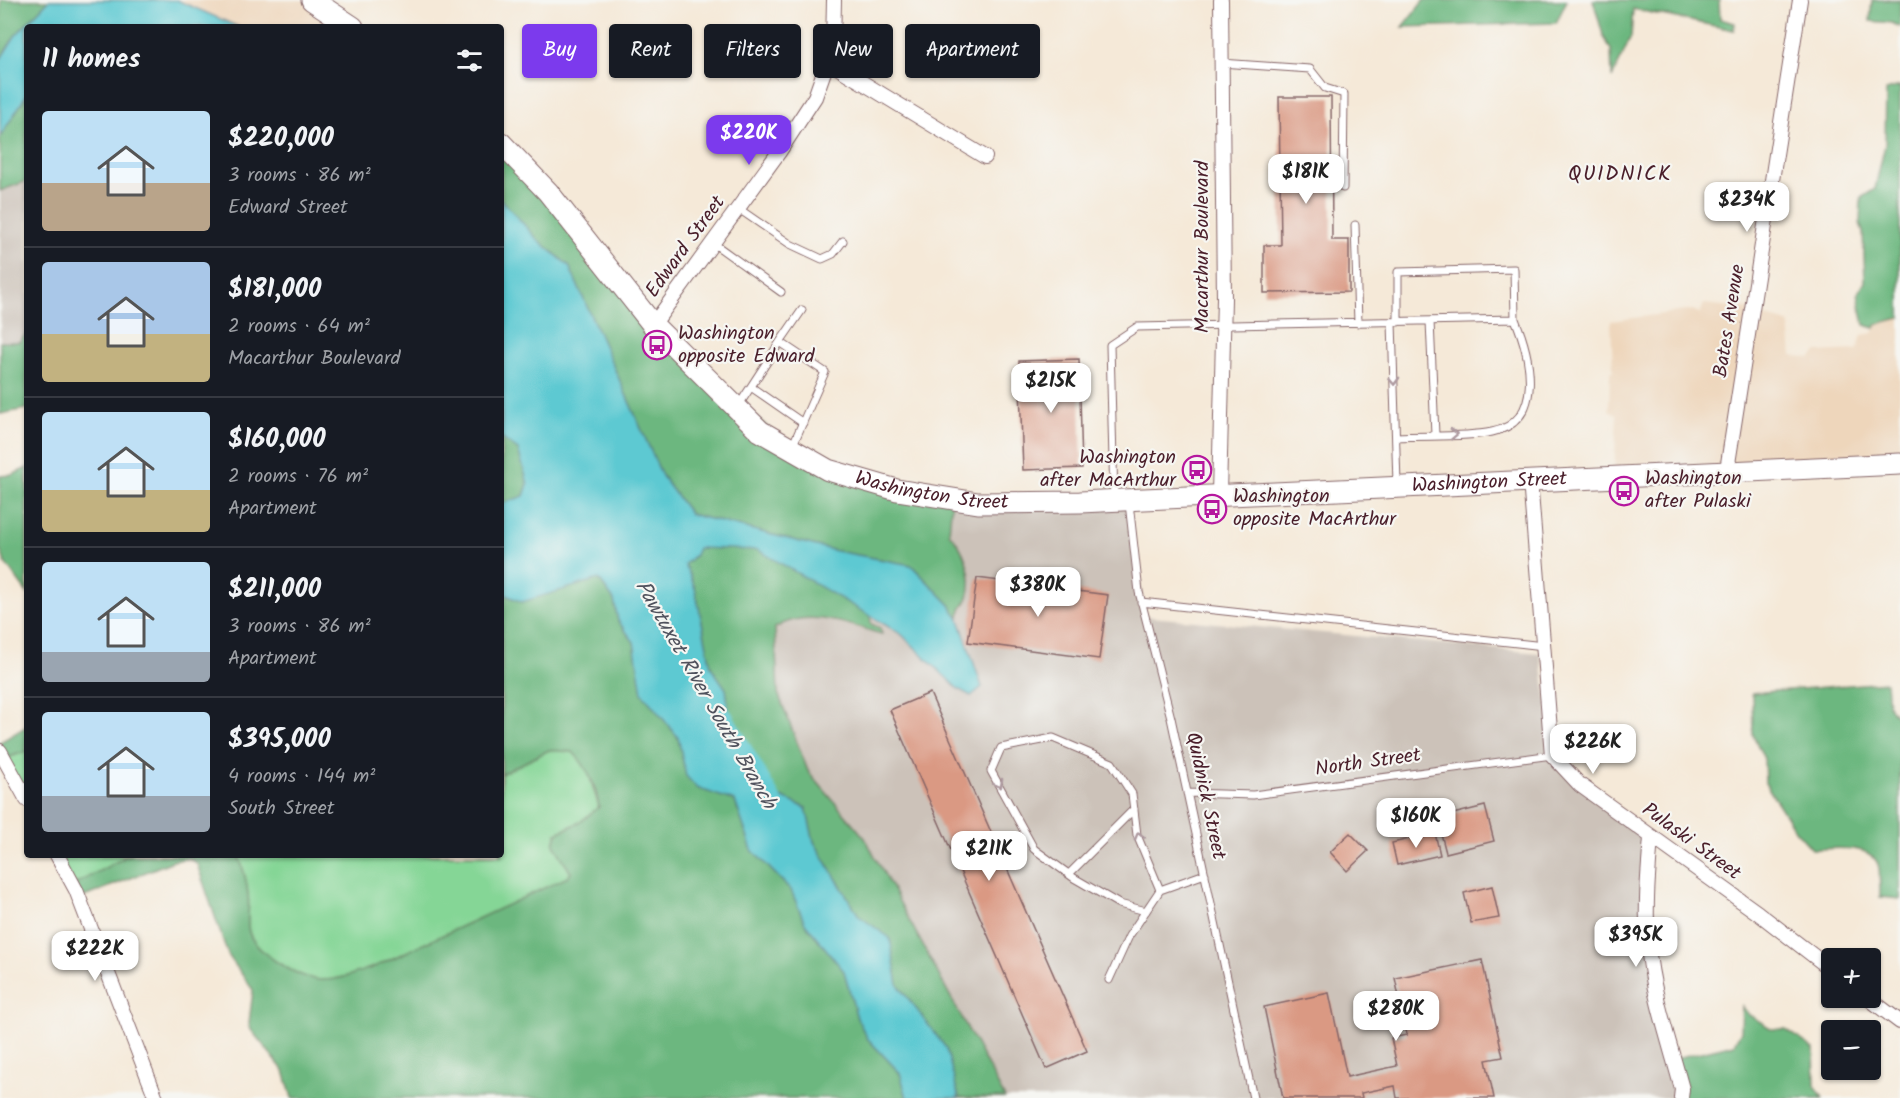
<!DOCTYPE html>
<meta charset="utf-8">
<style>
:root{--surface:#171b24;--page:#242831;--text:#f1f3f6;--muted:#9ea1a6;--line:#363941;--accent:#7c3aed}
body{margin:0;font-family:Kalam,sans-serif;background:var(--page);color:var(--text);height:100vh;display:flex;flex-direction:column;font-size:22px;white-space:nowrap}
*{box-sizing:border-box;margin:0}
p{font-size:20px;color:var(--muted)}
.icon{flex:none;width:33px;height:33px;fill:none;stroke:currentColor;stroke-width:2;stroke-linecap:round;stroke-linejoin:round}
.map{position:relative;flex:1;overflow:hidden}
.details{position:absolute;left:24px;top:24px;width:480px;height:834px;display:flex;flex-direction:column;background:var(--surface);border-radius:6px;box-shadow:0 2px 4px #0004}
.details>*{flex:none}
.banner{position:absolute;left:522px;top:24px;width:570px;height:54px;display:flex;gap:12px}
.controls{position:absolute;left:1821px;top:948px;display:grid;gap:12px}
.controls a{display:grid;place-items:center;width:60px;height:60px;border-radius:6px;background:var(--surface);box-shadow:0 2px 4px #0004;font-size:30px}
.price{position:absolute;translate:-50% -51px;padding:0 14px;border-radius:12px;background:#fff;color:#222;font-size:20px;line-height:39px;filter:drop-shadow(0 2px 3px #0008)}
.price::after{content:'';position:absolute;left:50%;top:36px;width:18px;height:14px;margin-left:-9px;background:inherit;clip-path:polygon(0 0,100% 0,50% 100%)}
.price.active{background:var(--accent);color:#fff}
ul{padding:0;list-style:none}
li{display:flex;align-items:center;gap:18px;height:150px;padding:0 18px}
li+li{border-top:2px solid var(--line)}
li span{display:grid;place-items:center;flex:none;width:168px;height:120px;border-radius:6px;color:#555}
li>.icon{margin-inline-start:auto}
span .icon{width:72px;height:72px;fill:#fffc;stroke-width:1}
li b{font-size:26px}
h2{display:flex;justify-content:space-between;align-items:center;height:72px;padding:0 18px;font-size:26px}
.pill{padding:0 21px;border-radius:6px;background:var(--surface);box-shadow:0 2px 4px #0004;font-size:21px;line-height:54px}
.pill.active{background:var(--accent);color:#fff}
.map>svg:first-child{display:block}
.built{fill:#eed6bb}
.industrial{fill:#ccc2b9}
.green{fill:#85d696;stroke:#687a60;stroke-width:1.5}
.forest{fill:#6cb77f;stroke:#5b6b55;stroke-width:1.5}
.water{fill:#5dc9d2;stroke:#54747e;stroke-width:1.5}
.lines{fill:none;stroke-linecap:round;stroke-linejoin:round}
.river{stroke:#5dc9d2;stroke-width:30}
.building{fill:#da9983}
.service-casing{stroke:#866668;stroke-width:9}
.minor-casing{stroke:#866668;stroke-width:16}
.primary-casing{stroke:#866668;stroke-width:23}
.service{stroke:#fff;stroke-width:7}
.minor{stroke:#fff;stroke-width:14}
.primary{stroke:#fff;stroke-width:21}
.oneway{stroke:#ae9aa0}
.labels{text-anchor:middle;dominant-baseline:central;stroke-width:4.5;stroke-linejoin:round;paint-order:stroke}
.street-label{font-size:20px;fill:#4a1f2b;stroke:#f6f6f2}
.poi-label{font-size:20px;fill:#4a1f2b;stroke:#f6f6f2;text-anchor:start}
.neighbourhood-label{font-size:21px;letter-spacing:1.5px;fill:#4a1f2b;stroke:#f6f6f2}
.water-label{font-size:21px;font-style:italic;fill:#50525d;stroke:#f6f6f2}
</style>
<div class="map">
<svg width="1900" height="1098" viewBox="0 0 1900 1098">
<rect width="100%" height="100%" fill="#f6f6f2"/>
<filter id="ink" filterUnits="userSpaceOnUse"><feTurbulence type="fractalNoise" baseFrequency=".0167" numOctaves="2"/><feDisplacementMap in="SourceGraphic" scale="12" xChannelSelector="R" yChannelSelector="G"/><feConvolveMatrix kernelMatrix="1 2 1 2 8 2 1 2 1" color-interpolation-filters="sRGB"/></filter>
<filter id="wash" filterUnits="userSpaceOnUse"><feTurbulence type="fractalNoise" baseFrequency=".008" numOctaves="4" result="noise"/><feDisplacementMap in="SourceGraphic" scale="24" xChannelSelector="R" yChannelSelector="G"/><feGaussianBlur stdDeviation="1.35" result="paint"/><feColorMatrix in="noise" values="0 0 0 0 0 0 0 0 0 0 0 0 0 0 0 0 0 1.4 0 .05"/><feComposite in="paint" operator="in"/></filter>
<g filter="url(#wash)">
<rect width="100%" height="100%" fill="#f5e9d8"/>
<!-- built -->
<path class="built" d="M177,0H324L356,27H239Z
M1704,304L1749,309L1753,314L1789,323L1792,356L1810,358L1818,352L1857,350L1862,335L1873,333L1877,324L1900,318V462L1614,474L1617,415L1609,411L1610,373L1613,370L1611,321L1692,310L1700,313Z"/>
<!-- industrial -->
<path class="industrial" d="M27,181V333L19,342H0V191Z
M952,499L1129,501L1145,614L1151,617L1540,653L1555,758L1649,833V948L1681,1098H1005L865,838L808,771L778,693L775,628L788,619L819,618L882,634L880,628L871,624L870,615L901,634L958,689L982,687L959,619V608L968,598L949,533Z"/>
<!-- green -->
<path class="green" d="M549,750L573,752L586,765L599,807L580,822L557,833L554,844L571,873L568,877L374,967C356,973 338,981 320,980C299,979 255,953 249,932C246,921 250,907 248,895C247,882 243,867 238,855H501V774Z
M27,751V802L4,759Z
M55,855H129L72,886Z"/>
<!-- forest -->
<path class="forest" d="M1,0H49L15,36L0,60Z
M1424,0H1567L1556,23L1403,27Z
M1593,0H1719L1720,19L1735,23L1734,30L1633,9L1631,37L1612,78L1611,50L1603,35Z
M1872,0H1900V27L1892,23L1870,21Z
M1900,86V318L1877,324L1875,328L1864,325L1858,294L1865,282L1863,232L1860,223L1861,198L1875,189L1885,145L1886,90Z
M27,94V181L0,191V137Z
M501,143L652,321L791,449L952,499L949,533C964,547 975,577 968,597C965,606 959,608 959,619L950,605L911,565L836,551L690,514L662,476L569,266L537,239L501,199Z
M27,333V409L0,414V342H19Z
M501,438L518,450L528,484L524,496L501,504Z
M27,468V593L5,563L0,549V476L12,475Z
M697,548L758,549L870,615L871,624L880,628L882,634C848,625 807,607 775,628L778,693L808,771L865,838L1005,1098H959L946,1048L898,985L890,939L859,916L814,842L806,808L767,791L748,776L741,761L731,727L726,689L711,667L695,588L685,564L695,555Z
M598,578L614,600L618,621L634,642L642,693L678,737L686,776L698,788L735,801L752,850L791,890L805,923L844,971L857,1018L868,1039L900,1073L907,1098H292L284,1071L251,1030L249,1023L253,990L228,955L197,864L189,858L173,861L77,900L72,886L129,855H238C243,867 247,882 248,895C250,907 246,921 249,932C255,953 300,979 320,980C338,981 356,973 374,967L568,877L571,873L554,844L557,833L580,822L599,807C596,785 588,768 573,752L549,750L501,774V593L522,602Z
M1886,682L1888,705L1900,721V899L1880,897C1880,888 1880,877 1879,868C1874,842 1832,849 1812,849L1795,830L1765,783L1764,759L1753,735L1752,693Z
M27,726V751L4,759L0,742Z
M1742,1006L1749,1015L1772,1029H1786L1814,1049L1815,1085L1823,1098H1681L1676,1058L1734,1044L1741,1031Z"/>
<!-- water -->
<path class="water" d="M49,0H177L239,27H27V94L0,137V60L15,36Z
M501,199L537,239L569,266L662,476L690,514L836,551L911,565L950,605L959,619L982,687L971,696L958,689L901,634L758,550L698,548L695,555L685,564L695,588L711,667L726,689L731,727L741,761L748,776L767,791L806,808L814,842L859,916L890,938L898,985L946,1048L959,1098H907L900,1073L868,1039L857,1018L844,971L805,923L791,890L752,850L735,801L697,788L686,776L678,737L642,693L634,642L618,621L614,600L599,579L522,602L501,593V504L524,496L528,484L518,450L501,438Z"/>
<g class="lines">
<!-- river -->
<path class="river" d="M719,720L773,813"/>
</g>
<g id="blocks">
<!-- building -->
<path class="building" d="M1279,97H1331L1332,240H1349V292L1264,293V245H1281Z
M1079,359L1082,468L1023,470L1019,361Z
M977,578L1108,595L1099,659L968,642Z
M930,693L1087,1051L1046,1069L890,710Z
M1485,806L1494,841L1446,853L1437,818Z
M1350,833L1368,851L1347,871L1330,852Z
M1435,833L1440,855L1397,865L1392,843Z
M1492,886L1499,918L1471,923L1464,893Z
M1482,960L1503,1057L1486,1060L1494,1098H1397L1395,1086L1361,1093L1362,1098H1283L1264,1007L1329,993L1347,1077L1360,1074L1397,1066L1391,1038L1407,1035L1395,978Z"/>
</g>
</g>
<g filter="url(#ink)">
<use href="#blocks" fill-opacity="0" stroke="#866668" stroke-width="1.5"/>
<g class="lines">
<!-- service casing -->
<g class="service-casing">
<path id="service" d="M1221,63L1310,69L1325,88L1344,94L1343,188
M739,209L790,244L822,259L833,254L843,241
M1355,225L1358,323
M713,243L781,292
M1430,321L1435,435
M1392,322L1397,484
M780,342L802,310
M751,387L803,423
M739,405L780,342L825,372L792,447
M1396,437C1427,435 1462,438 1492,432C1546,421 1530,355 1515,319
M1114,499L1110,345L1137,327L1515,319L1514,269L1398,272V322
M1129,503L1139,592L1171,718L1253,1098
M1141,602L1544,646
M1187,793L1253,795L1552,755
M1069,874L1134,809
M1146,911L1119,904L1074,878L1034,849L991,771L1001,748L1053,738L1112,763L1132,794L1137,835L1160,890
M1109,980L1129,936L1160,890L1205,874"/>
</g>
<!-- minor casing -->
<g class="minor-casing">
<path id="minor" d="M827,61L985,157
M653,325L779,152L815,97L833,46L834,0
M1727,470L1800,0
M1530,480L1552,755L1580,785L1758,913L1832,970
M1219,494L1224,299L1221,0
M0,751L27,800
M1651,838C1648,874 1645,909 1648,945C1652,992 1670,1044 1682,1089L1681,1098
M57,855L76,890L156,1098
M1868,998L1900,1022"/>
</g>
<!-- primary casing -->
<g class="primary-casing">
<g id="primary">
<path d="M312,0L353,27"/>
<path id="s1" d="M501,143L548,192L653,325L760,431L828,470L897,490L978,503L1080,502L1900,464"/>
</g>
</g>
<!-- service -->
<use href="#service" class="service"/>
<!-- minor -->
<use href="#minor" class="minor"/>
<!-- primary -->
<use href="#primary" class="primary"/>
</g>
<!-- one-way arrows -->
<defs><path id="oneway-chevron" d="M-2-3.5L2.5 0L-2 3.5" fill="none" stroke-width="1.6" stroke-linecap="round" stroke-linejoin="round" transform="scale(1.5)"/></defs>
<g class="oneway">
<use href="#oneway-chevron" transform="translate(1394 381) rotate(88)"/>
<use href="#oneway-chevron" transform="translate(1454 434) rotate(-3)"/>
<use href="#oneway-chevron" transform="translate(999 784) rotate(61)"/>
<use href="#oneway-chevron" transform="translate(1139 836) rotate(-105)"/>
</g>
</g>
<!-- icons -->
<defs>
<g id="bus-ring" transform="scale(1.5)"><circle r="9.5" fill="#f6f6f2" stroke="#b5179e" stroke-width="1.5"/><path d="M-5-6H5V4H4V6H2V4H-2V6H-4V4H-5ZM-3.5-4V0h7V-4ZM-3.5 1.2v1.5H-2V1.2ZM2 1.2v1.5H3.5V1.2Z" fill="#b5179e"/></g>
</defs>
<g fill-rule="evenodd">
<use href="#bus-ring" x="657" y="345"/>
<use href="#bus-ring" x="1197" y="470"/>
<use href="#bus-ring" x="1624" y="491"/>
<use href="#bus-ring" x="1212" y="509"/>
</g>
<g class="labels">
<!-- street labels -->
<g class="street-label">
<text transform="translate(686 247) rotate(-54)">Edward Street</text>
<text transform="translate(1203 247) rotate(-90)">Macarthur Boulevard</text>
<text transform="translate(1730 321) rotate(-81)">Bates Avenue</text>
<text stroke="none"><textPath href="#s1" startOffset="1132">Washington Street</textPath></text>
<text stroke="none"><textPath href="#s1" startOffset="573">Washington Street</textPath></text>
<text transform="translate(1368 763) rotate(-8)">North Street</text>
<text transform="translate(1205 796) rotate(78)">Quidnick Street</text>
<text transform="translate(1691 842) rotate(36)">Pulaski Street</text>
</g>
<!-- poi labels -->
<g class="poi-label">
<text x="678" y="334">Washington<tspan x="678" dy="23">opposite Edward</tspan></text>
<text x="1176" y="458" text-anchor="end">Washington<tspan x="1176" dy="23">after MacArthur</tspan></text>
<text x="1645" y="479">Washington<tspan x="1645" dy="23">after Pulaski</tspan></text>
<text x="1233" y="497">Washington<tspan x="1233" dy="23">opposite MacArthur</tspan></text>
</g>
<!-- neighbourhood labels -->
<g class="neighbourhood-label">
<text x="1620" y="174">QUIDNICK</text>
</g>
<!-- water labels -->
<g class="water-label">
<text transform="translate(705 695) rotate(60)">Pawtuxet River South Branch</text>
</g>
</g>
</svg>
<div class="controls">
<a>+</a>
<a>−</a>
</div>
<b class="price active" style="left:749px;top:166px">$220K</b>
<b class="price" style="left:1306px;top:205px">$181K</b>
<b class="price" style="left:1747px;top:233px">$234K</b>
<b class="price" style="left:1051px;top:414px">$215K</b>
<b class="price" style="left:1038px;top:618px">$380K</b>
<b class="price" style="left:1593px;top:775px">$226K</b>
<b class="price" style="left:1416px;top:849px">$160K</b>
<b class="price" style="left:989px;top:882px">$211K</b>
<b class="price" style="left:1636px;top:968px">$395K</b>
<b class="price" style="left:95px;top:982px">$222K</b>
<b class="price" style="left:1396px;top:1042px">$280K</b>
<div class="banner">
<a class="pill active">Buy</a>
<a class="pill">Rent</a>
<a class="pill">Filters</a>
<a class="pill">New</a>
<a class="pill">Apartment</a>
</div>
<section class="details">
<h2>11 homes<svg class="icon" aria-label="filters" viewBox="0 0 24 24"><path d="M4 7h16M4 17h16"/><circle cx="9" cy="7" r="2"/><circle cx="15" cy="17" r="2"/></svg></h2>
<ul>
<li><span style="background:linear-gradient(#bfe0f5 60%,#b9a48a 0)"><svg class="icon" aria-label="home" viewBox="0 0 24 24"><path d="M3 11l9-7 9 7M6 9v11h12V9"/></svg></span><div><b>$220,000</b><p>3 rooms · 86 m²</p><p>Edward Street</p></div></li>
<li><span style="background:linear-gradient(#a9c7e8 60%,#c2b280 0)"><svg class="icon" aria-label="home" viewBox="0 0 24 24"><path d="M3 11l9-7 9 7M6 9v11h12V9"/></svg></span><div><b>$181,000</b><p>2 rooms · 64 m²</p><p>Macarthur Boulevard</p></div></li>
<li><span style="background:linear-gradient(#bfe0f5 65%,#c2b280 0)"><svg class="icon" aria-label="home" viewBox="0 0 24 24"><path d="M3 11l9-7 9 7M6 9v11h12V9"/></svg></span><div><b>$160,000</b><p>2 rooms · 76 m²</p><p>Apartment</p></div></li>
<li><span style="background:linear-gradient(#bfe0f5 75%,#9aa5b1 0)"><svg class="icon" aria-label="home" viewBox="0 0 24 24"><path d="M3 11l9-7 9 7M6 9v11h12V9"/></svg></span><div><b>$211,000</b><p>3 rooms · 86 m²</p><p>Apartment</p></div></li>
<li><span style="background:linear-gradient(#bfe0f5 70%,#9aa5b1 0)"><svg class="icon" aria-label="home" viewBox="0 0 24 24"><path d="M3 11l9-7 9 7M6 9v11h12V9"/></svg></span><div><b>$395,000</b><p>4 rooms · 144 m²</p><p>South Street</p></div></li>
</ul>
</section>
</div>
